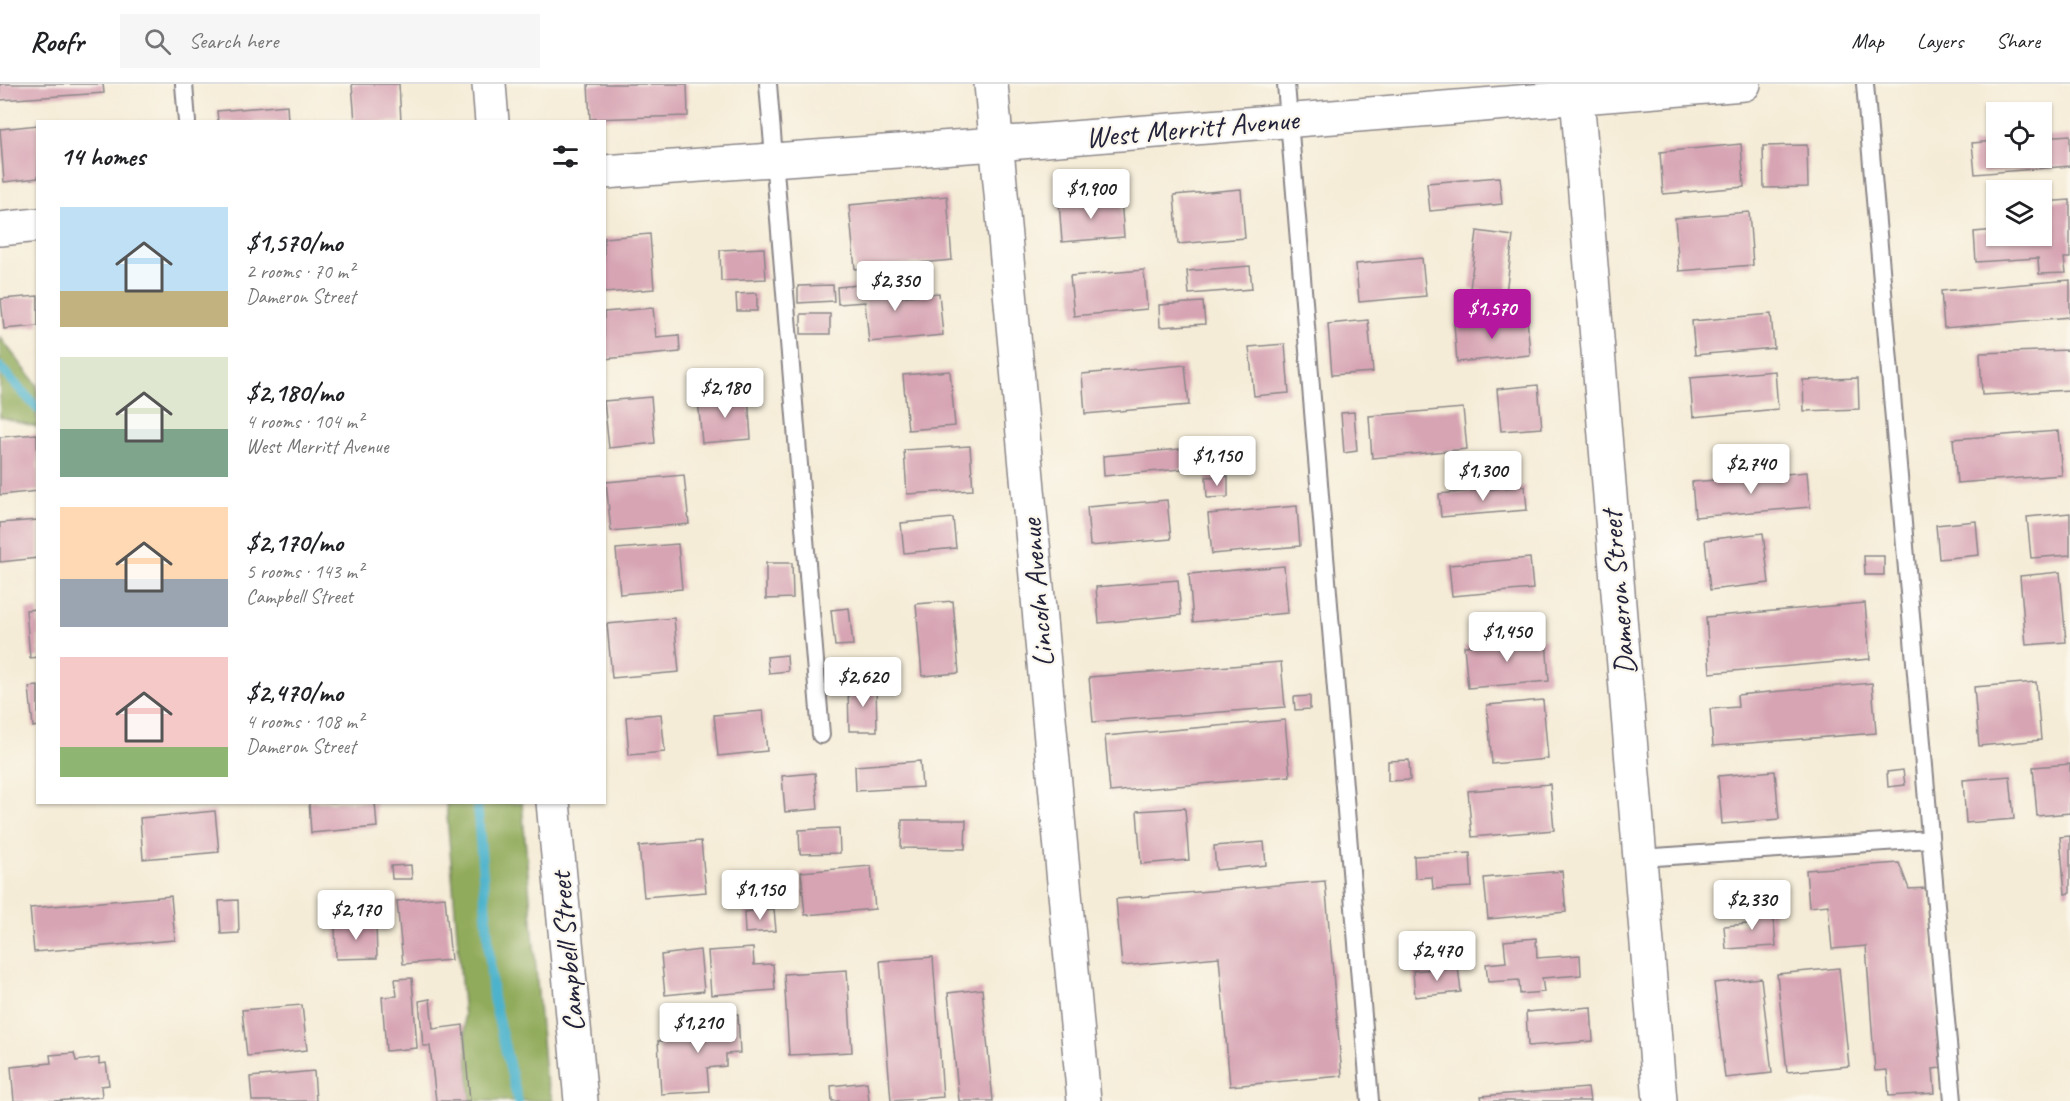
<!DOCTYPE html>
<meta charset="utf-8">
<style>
:root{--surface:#fff;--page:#f6f6f6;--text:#202124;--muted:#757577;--line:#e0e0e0;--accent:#b5179e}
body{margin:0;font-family:Caveat,sans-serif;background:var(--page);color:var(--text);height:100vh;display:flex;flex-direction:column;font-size:22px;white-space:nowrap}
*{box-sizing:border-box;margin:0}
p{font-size:20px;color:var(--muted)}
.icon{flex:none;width:33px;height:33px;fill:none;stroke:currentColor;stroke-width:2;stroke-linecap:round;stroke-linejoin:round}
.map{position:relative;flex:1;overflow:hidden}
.panel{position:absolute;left:36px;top:36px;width:570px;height:684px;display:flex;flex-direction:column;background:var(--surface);border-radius:0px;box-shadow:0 2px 4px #0004}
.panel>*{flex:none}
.controls{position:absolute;left:1986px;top:18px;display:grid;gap:12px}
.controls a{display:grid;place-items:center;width:66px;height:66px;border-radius:0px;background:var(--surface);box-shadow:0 2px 4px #0004;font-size:30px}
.price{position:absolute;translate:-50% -51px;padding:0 14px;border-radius:6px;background:#fff;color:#222;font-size:20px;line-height:39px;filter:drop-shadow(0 2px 3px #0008)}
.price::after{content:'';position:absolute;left:50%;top:36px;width:18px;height:14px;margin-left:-9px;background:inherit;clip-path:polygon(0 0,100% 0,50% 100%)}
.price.on{background:var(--accent);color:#fff}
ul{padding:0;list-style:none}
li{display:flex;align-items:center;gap:18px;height:150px;padding:0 24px}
li span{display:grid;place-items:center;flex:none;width:168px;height:120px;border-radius:0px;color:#555}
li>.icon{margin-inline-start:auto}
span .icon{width:72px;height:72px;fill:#fffc;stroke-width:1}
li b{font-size:26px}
h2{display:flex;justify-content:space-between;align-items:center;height:72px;padding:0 24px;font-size:26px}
header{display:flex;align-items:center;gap:36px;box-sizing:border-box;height:84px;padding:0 30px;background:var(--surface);border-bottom:2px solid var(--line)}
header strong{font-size:28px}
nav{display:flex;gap:33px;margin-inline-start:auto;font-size:21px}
.search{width:420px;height:54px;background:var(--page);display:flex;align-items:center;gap:15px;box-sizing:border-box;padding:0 21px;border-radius:0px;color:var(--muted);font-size:22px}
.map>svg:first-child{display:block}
.forest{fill:#91ab5c;stroke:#5a664c;stroke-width:1.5}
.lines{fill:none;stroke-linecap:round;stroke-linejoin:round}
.stream{stroke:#4db3cc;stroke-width:10}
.building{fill:#d7a4b4}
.lane-casing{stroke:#8c8789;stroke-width:20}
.street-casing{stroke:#8c8789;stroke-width:36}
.lane{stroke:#fff;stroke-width:16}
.street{stroke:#fff;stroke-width:33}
.labels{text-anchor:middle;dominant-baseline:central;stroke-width:4.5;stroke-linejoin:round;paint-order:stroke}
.street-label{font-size:30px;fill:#22223b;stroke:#fbf7ec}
</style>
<header>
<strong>Roofr</strong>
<div class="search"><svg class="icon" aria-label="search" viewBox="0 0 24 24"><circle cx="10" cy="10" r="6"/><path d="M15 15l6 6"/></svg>Search here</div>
<nav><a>Map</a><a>Layers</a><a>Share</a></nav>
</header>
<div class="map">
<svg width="2070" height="1017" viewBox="0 0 2070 1017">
<rect width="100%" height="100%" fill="#fbf7ec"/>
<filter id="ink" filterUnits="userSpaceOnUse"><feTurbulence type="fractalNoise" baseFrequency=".0167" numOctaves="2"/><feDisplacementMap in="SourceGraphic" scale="12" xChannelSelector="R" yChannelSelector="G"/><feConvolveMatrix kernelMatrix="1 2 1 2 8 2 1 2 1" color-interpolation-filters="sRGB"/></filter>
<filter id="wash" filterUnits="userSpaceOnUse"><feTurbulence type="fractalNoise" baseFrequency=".008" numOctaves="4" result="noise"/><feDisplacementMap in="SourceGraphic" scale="24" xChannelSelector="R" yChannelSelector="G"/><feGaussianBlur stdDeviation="1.35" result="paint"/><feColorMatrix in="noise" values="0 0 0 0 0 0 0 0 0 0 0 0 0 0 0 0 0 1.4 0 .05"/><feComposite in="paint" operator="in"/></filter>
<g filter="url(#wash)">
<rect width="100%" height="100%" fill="#f5ecd7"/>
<!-- forest -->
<path class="forest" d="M0,253L37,301V343L0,333Z
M446,719H522L545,991L553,1017H471Z"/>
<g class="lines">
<!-- stream -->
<path class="stream" d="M0,283L38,325
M477,718L493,914L518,1017"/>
</g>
<g id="blocks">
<!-- building -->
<path class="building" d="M0,0H103L104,9L0,16Z
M352,0H399L401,38H355Z
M588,0H687L688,32L590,35Z
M287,21L288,38H218L217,27Z
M38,41V94L4,98L0,45Z
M2070,51V82L1975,90L1972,59L1996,57V74H2042V53Z
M1741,60L1744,103L1663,110L1660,68Z
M1807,61L1808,103L1764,104L1763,62Z
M1499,93L1502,120L1430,127L1427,99Z
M1241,105L1245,154L1178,160L1174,111Z
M947,112L952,176L855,185L849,121Z
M1121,115L1124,153L1062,158L1059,118Z
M2070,116V174H2064L2066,189L2039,190L2038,174L1976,178L1974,148L1996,146V152H2042V118Z
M1749,128L1753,181L1679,187L1675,134Z
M1477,147L1513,152L1506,209L1470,205Z
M650,150L654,205L604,209V154Z
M764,164L766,195L721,197L720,166Z
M1422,174L1426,212L1359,218L1356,180Z
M1250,182L1252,205L1189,210L1187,187Z
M1144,186L1147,225L1074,232L1070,192Z
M2070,196V233L1944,244L1941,207Z
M889,198L890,214L939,209L943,251L869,258L865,218L838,220L837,203Z
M833,201L834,217L798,219V202Z
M757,209V227H737L736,210Z
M38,212V242L4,245L1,215Z
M1203,218L1205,240L1160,243L1159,221Z
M653,224L656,253L679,251L680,268L604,275V228Z
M801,230H830V250H801Z
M1771,230L1774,264L1695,271L1692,237Z
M1527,233L1530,271L1457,278L1454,240Z
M1368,236L1373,288L1332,291L1328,240Z
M1285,260L1289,309L1254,312L1249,263Z
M2070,266V306L1982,311L1980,269Z
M1185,281L1189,321L1085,330L1082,290Z
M950,287L955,342L908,346L903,291Z
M1775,287L1778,325L1693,333L1690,294Z
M1858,294L1859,325L1804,327L1803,296Z
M1538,301L1542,344L1501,347L1497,305Z
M748,311L751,355L702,359L698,315Z
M651,313L655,359L609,364L604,317Z
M1463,324L1467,365L1372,374L1369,332Z
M1354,328L1357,367L1344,369L1341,329Z
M2058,347L2062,391L1957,399L1953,355Z
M37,350L38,407L0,411V353Z
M970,362L973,406L907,410L904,366Z
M1202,363L1204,383L1104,392L1103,372Z
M1807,388L1810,423L1695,433L1692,398Z
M684,391L689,440L611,447L606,398Z
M1228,392V413L1207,414L1206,393Z
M1525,402L1527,426L1441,433L1439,410Z
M1167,416L1171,455L1090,462L1087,423Z
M1297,422L1300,462L1212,470L1208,430Z
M2070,429V471L2031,474L2027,433Z
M953,434L956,464L904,469L901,439Z
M38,436V474L0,478V439Z
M1976,437L1979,471L1939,475L1936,441Z
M1763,449L1769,499L1710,506L1705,456Z
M678,460L682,505L620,510L616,465Z
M1864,472H1884V491H1865Z
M1530,474L1533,505L1452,512L1449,481Z
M766,479H792L793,514L766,515Z
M1284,482L1288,529L1193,538L1189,490Z
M2060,488L2066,558L2026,561L2020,492Z
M1178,496L1181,531L1099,539L1096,503Z
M953,517L959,589L922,592L916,520Z
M1865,519L1870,575L1710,589L1706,533Z
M849,524L853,561L835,562L831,526Z
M38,525V573L30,574L26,526Z
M674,534L679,588L612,594L607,540Z
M1546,555L1549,597L1468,604L1464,562Z
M787,571L788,587L769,589L767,573Z
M1281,578L1285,623L1093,638L1089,593Z
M2036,598L2041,656L1979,662L1974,603Z
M1872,599L1876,649L1713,662L1710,625L1738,623L1737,611Z
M876,601L877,647H849L848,602Z
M38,602V642L33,643L29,603Z
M1310,612V625L1295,626L1294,613Z
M1543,616L1548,675L1492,680L1487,621Z
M763,627L767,667L718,672L714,631Z
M661,630L665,668L629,671L626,633Z
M1285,636L1290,692L1110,708L1105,652Z
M1409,676L1410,696L1388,697V677Z
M920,677L922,703L856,707L855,682Z
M2070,680V729L2037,732L2033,683Z
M1903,686L1905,701L1888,703L1887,688Z
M1775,687L1779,735L1722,740L1718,692Z
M815,689L818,725L785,728L782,692Z
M2010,692L2014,735L1966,739L1963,696Z
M1550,700L1554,746L1472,753L1468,707Z
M309,718H375L377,743L311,749Z
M1185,724L1189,776L1141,780L1137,727Z
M215,727L219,768L143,775L140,734Z
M902,736H966L965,765L901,764Z
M839,744L840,769L800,770L799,746Z
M2070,752V809L2065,810L2060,753Z
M701,757L706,808L644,813L639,762Z
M1264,758L1266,781L1216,786L1214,762Z
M1470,769L1472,803L1433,805L1432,793L1415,794L1414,772Z
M1899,779L1909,805L1927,804L1941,984L1933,985L1935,1009L1889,1012L1887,986L1875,987L1866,862L1832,865L1828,821L1809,823L1806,786Z
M411,781L412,795H392L391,782Z
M871,782L875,825L805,831L801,788Z
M1562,787L1566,828L1488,835L1484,794Z
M1325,797L1342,992L1230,1002L1219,873L1122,882L1116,815Z
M171,812L175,856L34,868L30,824Z
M445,813L451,876L403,880L397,817Z
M238,816L239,849L221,850L219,817Z
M774,825L776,847L745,849L744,828Z
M1773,825L1776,862L1726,865L1724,842L1747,840L1746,827Z
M335,840H376L377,874L336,875Z
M1536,854L1537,874L1580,871L1581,891L1542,894L1544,908L1520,910L1519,896L1488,898L1486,880L1506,878L1504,857Z
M753,864L754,881L773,880L775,906L711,911L708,867Z
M700,866L704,907L665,911L661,871Z
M933,873L943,1013L891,1017L880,877Z
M1458,883L1461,908L1415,913L1413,887Z
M1839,884L1849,982L1787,988L1777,890Z
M847,886L852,968L789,971L784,890Z
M412,894L417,964L386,967L382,913L397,912L395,895Z
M1761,894L1772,989L1725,994L1714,899Z
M982,905L993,1017H959L948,909Z
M430,915L433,945L463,941L470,1017H436L430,962H423L419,917Z
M302,921L307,966L247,972L242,926Z
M1591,923L1593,957L1528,962L1526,928Z
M738,930L740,969L726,970V982L707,984L709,1007L661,1010L658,957L697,955L696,933Z
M74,969L76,977L99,974V980L106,979L109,1001L101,1002L102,1013L55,1017H14L11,983L51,979L50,971Z
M314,987L316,1017H252L250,993Z
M867,998L869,1017H832L831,1002Z
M1588,1004L1590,1017H1482L1481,1012Z"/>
</g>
</g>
<g filter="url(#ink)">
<use href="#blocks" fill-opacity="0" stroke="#8c8789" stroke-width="1.5"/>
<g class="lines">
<!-- lane casing -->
<g class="lane-casing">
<path id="lane" d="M184,0L187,38
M768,0L821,651
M1286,0L1370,1017
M1865,0L1953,1017
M1640,774L1930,755"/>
</g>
<!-- street casing -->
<g class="street-casing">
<path id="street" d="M489,0L492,38
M991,0L1084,1017
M1576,0L1660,1017
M604,88L996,60L1744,0
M0,145L38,141
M553,718L581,1017"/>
</g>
<!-- lane -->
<use href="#lane" class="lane"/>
<!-- street -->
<use href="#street" class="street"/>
</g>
</g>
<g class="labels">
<!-- street labels -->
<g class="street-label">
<text transform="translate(1192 44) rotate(-5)">West Merritt Avenue</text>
<text transform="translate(1037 509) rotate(-95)">Lincoln Avenue</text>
<text transform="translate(1618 509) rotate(-95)">Dameron Street</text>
<text transform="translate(567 868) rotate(-95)">Campbell Street</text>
</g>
</g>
</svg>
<div class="controls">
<a><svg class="icon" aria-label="locate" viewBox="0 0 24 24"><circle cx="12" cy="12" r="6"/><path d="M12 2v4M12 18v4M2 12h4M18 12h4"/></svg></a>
<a><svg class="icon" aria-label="layers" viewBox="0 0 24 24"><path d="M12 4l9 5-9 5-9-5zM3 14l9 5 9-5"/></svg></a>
</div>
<b class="price" style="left:1091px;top:136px">$1,900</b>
<b class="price" style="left:895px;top:228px">$2,350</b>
<b class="price on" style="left:1492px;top:256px">$1,570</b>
<b class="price" style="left:725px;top:335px">$2,180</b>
<b class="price" style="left:1217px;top:403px">$1,150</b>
<b class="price" style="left:1751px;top:411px">$2,740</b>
<b class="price" style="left:1483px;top:418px">$1,300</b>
<b class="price" style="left:1507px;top:579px">$1,450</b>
<b class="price" style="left:863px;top:624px">$2,620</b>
<b class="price" style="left:760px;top:837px">$1,150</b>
<b class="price" style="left:1752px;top:847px">$2,330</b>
<b class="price" style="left:356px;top:857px">$2,170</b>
<b class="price" style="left:1437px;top:898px">$2,470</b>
<b class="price" style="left:698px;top:970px">$1,210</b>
<section class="panel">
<h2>14 homes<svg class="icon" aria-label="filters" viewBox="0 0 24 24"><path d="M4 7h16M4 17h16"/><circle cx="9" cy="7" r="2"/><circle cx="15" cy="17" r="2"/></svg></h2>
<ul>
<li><span style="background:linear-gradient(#bfe0f5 70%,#c2b280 0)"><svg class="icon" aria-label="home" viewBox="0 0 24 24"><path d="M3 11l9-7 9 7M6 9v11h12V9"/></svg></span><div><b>$1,570/mo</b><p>2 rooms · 70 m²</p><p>Dameron Street</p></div></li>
<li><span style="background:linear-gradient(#dfe7d0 60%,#7fa58c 0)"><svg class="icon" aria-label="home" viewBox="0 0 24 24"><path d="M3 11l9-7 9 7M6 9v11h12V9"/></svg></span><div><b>$2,180/mo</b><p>4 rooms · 104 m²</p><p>West Merritt Avenue</p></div></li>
<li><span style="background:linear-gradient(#ffd9b3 60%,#9aa5b1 0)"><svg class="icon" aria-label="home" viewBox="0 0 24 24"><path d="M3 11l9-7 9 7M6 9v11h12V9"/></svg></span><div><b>$2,170/mo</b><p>5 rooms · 143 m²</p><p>Campbell Street</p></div></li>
<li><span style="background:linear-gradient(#f6c9c9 75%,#8fb573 0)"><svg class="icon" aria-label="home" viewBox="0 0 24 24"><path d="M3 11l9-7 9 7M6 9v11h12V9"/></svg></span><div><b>$2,470/mo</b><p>4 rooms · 108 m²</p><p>Dameron Street</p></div></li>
</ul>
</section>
</div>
